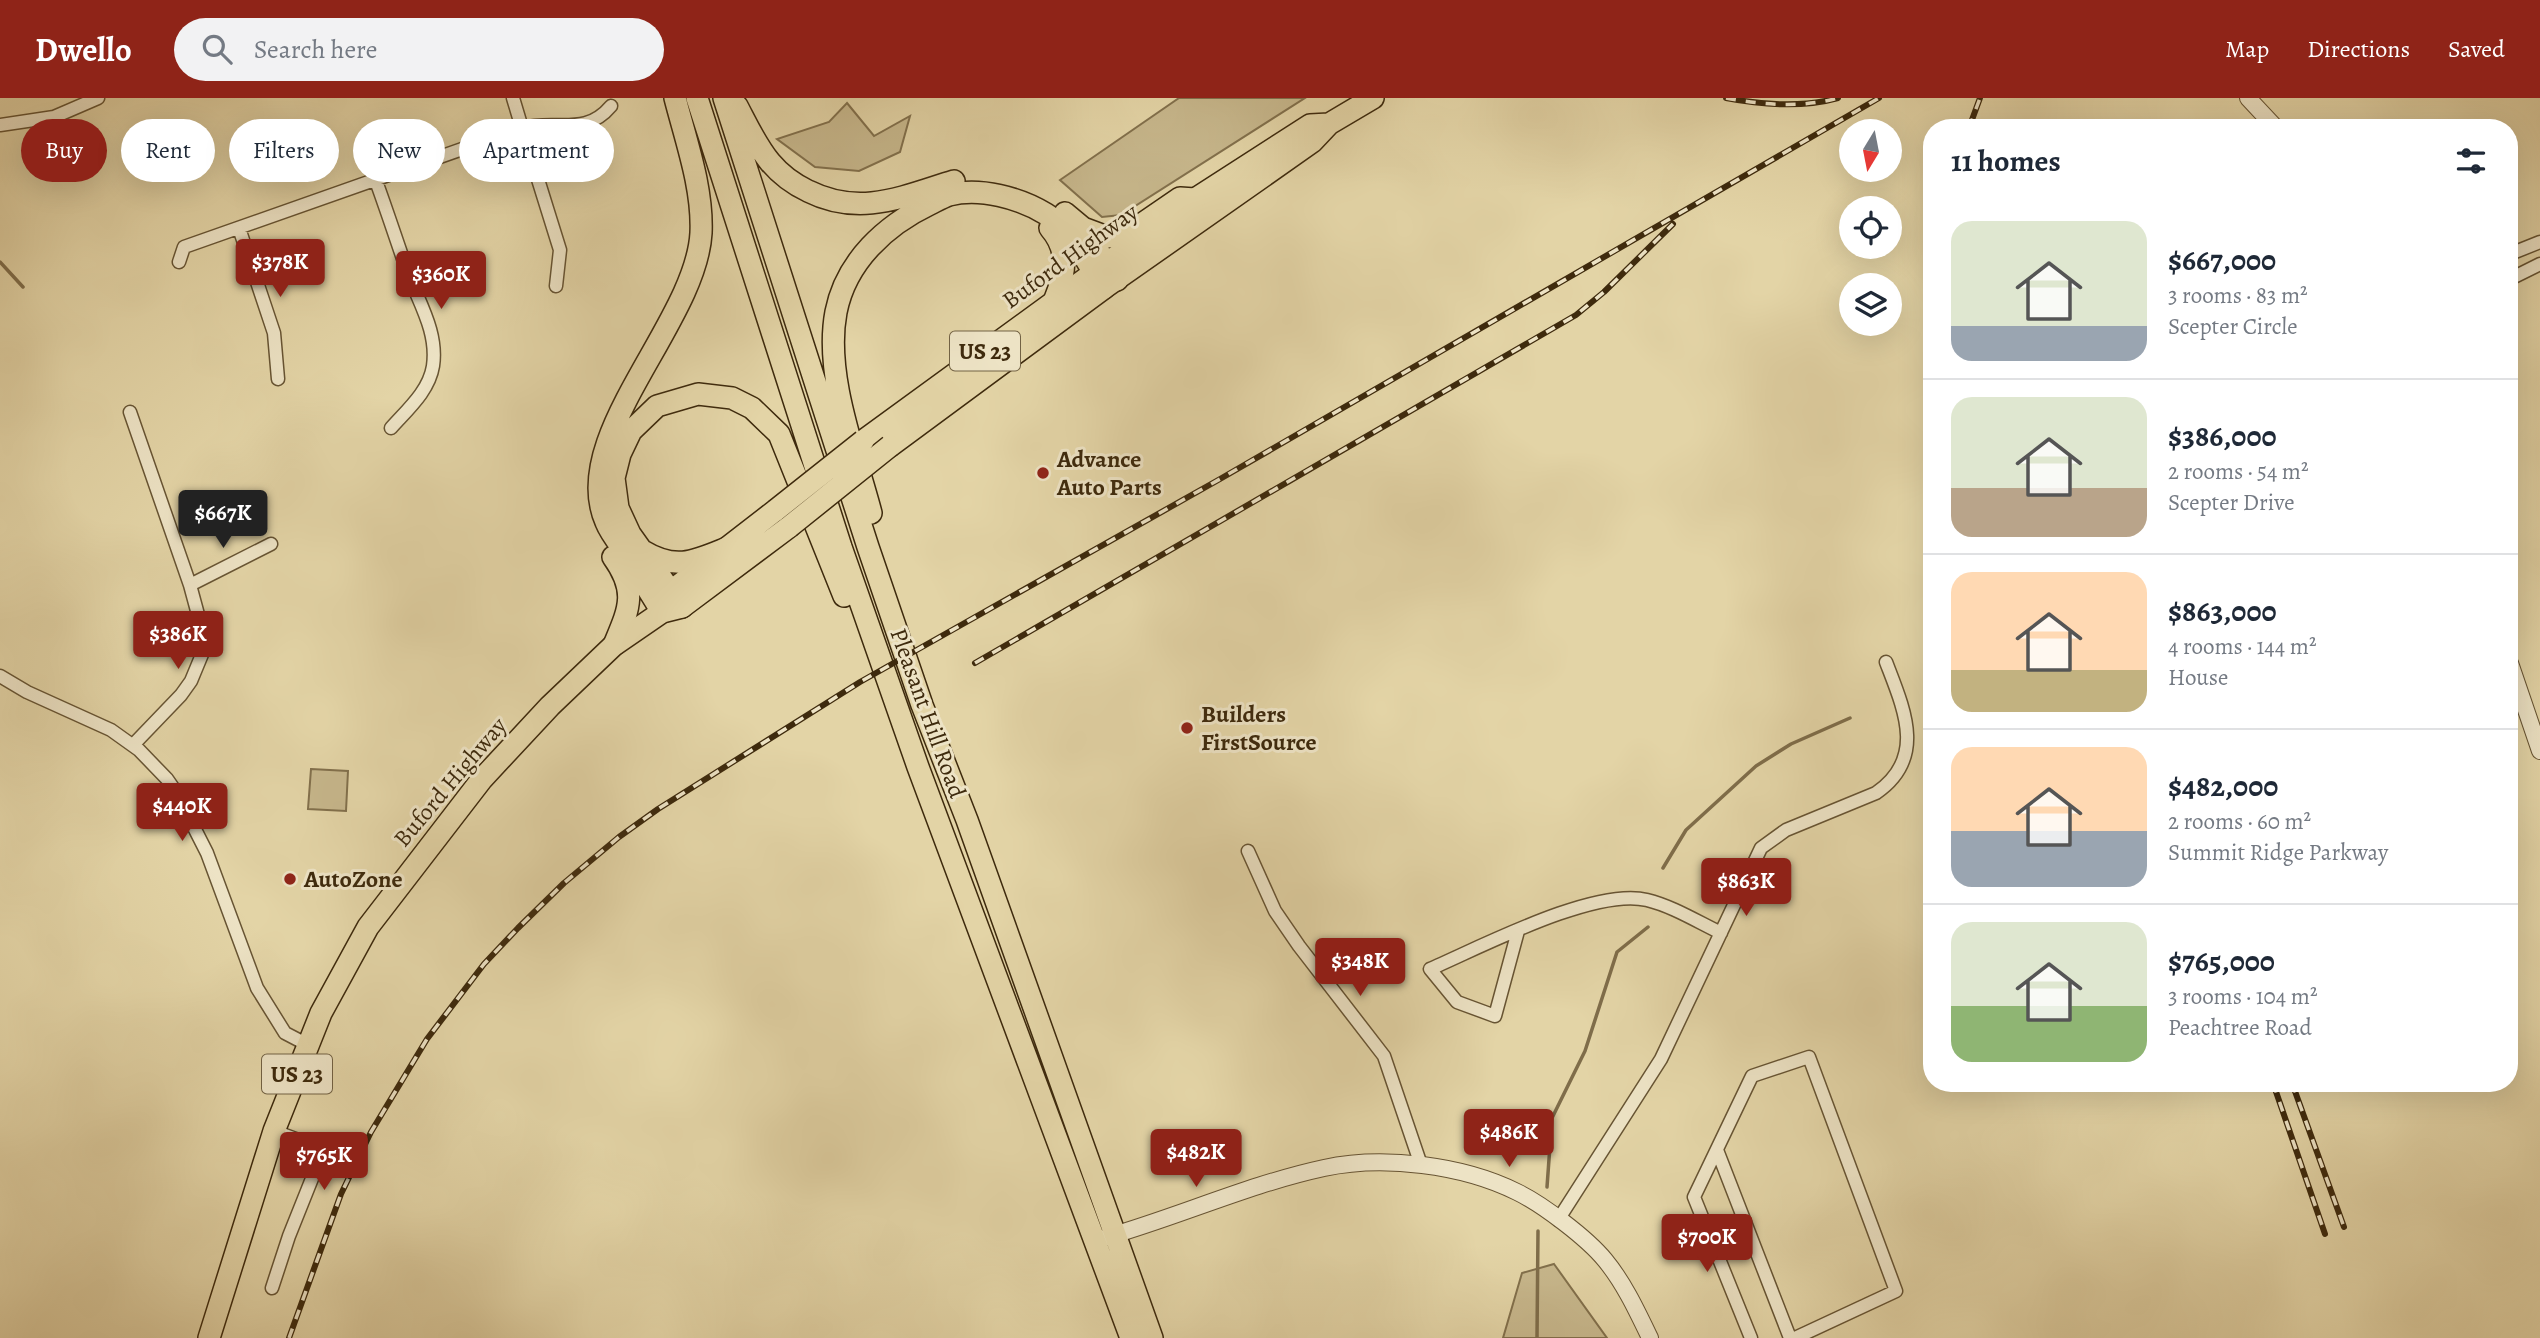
<!DOCTYPE html>
<meta charset="utf-8">
<style>
:root{--surface:#fff;--page:#f2f2f3;--text:#1f2937;--muted:#747a83;--line:#e0e1e3;--accent:#8f2418}
body{margin:0;font-family:Alegreya,serif;background:var(--page);color:var(--text);height:100vh;display:flex;flex-direction:column;font-size:26px;white-space:nowrap}
*{box-sizing:border-box;margin:0}
p{font-size:23px;color:var(--muted)}
.icon{flex:none;width:38px;height:38px;fill:none;stroke:currentColor;stroke-width:2;stroke-linecap:round;stroke-linejoin:round}
.map{position:relative;flex:1;overflow:hidden}
.details{position:absolute;left:1923px;top:21px;width:595px;height:973px;display:flex;flex-direction:column;background:var(--surface);border-radius:28px;box-shadow:0 7px 28px #0002}
.details>*{flex:none}
.top-card{position:absolute;left:21px;top:21px;width:665px;height:63px;display:flex;gap:14px}
.needle{width:46px;rotate:190deg}
.buttons{position:absolute;left:1839px;top:21px;display:grid;gap:14px}
.buttons a{display:grid;place-items:center;width:63px;height:63px;border-radius:50%;background:var(--surface);box-shadow:0 7px 28px #0002;font-size:35px}
.price{position:absolute;translate:-50% -60px;padding:0 16px;border-radius:7px;background:var(--accent);color:#fff;font-size:23px;line-height:46px;filter:drop-shadow(0 2px 4px #0008)}
.price::after{content:'';position:absolute;left:50%;top:42px;width:21px;height:16px;margin-left:-10px;background:inherit;clip-path:polygon(0 0,100% 0,50% 100%)}
.price.selected{background:#222;color:#fff}
ul{padding:0;list-style:none}
li{display:flex;align-items:center;gap:21px;height:175px;padding:0 28px}
li+li{border-top:2px solid var(--line)}
li span{display:grid;place-items:center;flex:none;width:196px;height:140px;border-radius:21px;color:#555}
li>.icon{margin-inline-start:auto}
span .icon{width:84px;height:84px;fill:#fffc;stroke-width:1}
li b{font-size:30px}
h2{display:flex;justify-content:space-between;align-items:center;height:84px;padding:0 28px;font-size:30px}
.pill{padding:0 24px;border-radius:32px;background:var(--surface);box-shadow:0 7px 28px #0002;font-size:24px;line-height:63px}
.pill.selected{background:var(--accent);color:#fff}
header{display:flex;align-items:center;gap:42px;box-sizing:border-box;height:98px;padding:0 35px;background:var(--accent);color:#fff}
header strong{font-size:33px}
nav{display:flex;gap:38px;margin-inline-start:auto;font-size:24px}
.search{width:490px;height:63px;background:var(--page);display:flex;align-items:center;gap:18px;box-sizing:border-box;padding:0 24px;border-radius:38px;color:var(--muted);font-size:26px}
.map>svg:first-child{display:block}
.green{fill:#c7b78c;stroke:#82704c;stroke-width:2}
.lines{fill:none;stroke-linecap:round;stroke-linejoin:round}
.stream{stroke:#7f6d4a;stroke-width:3.5}
.minor-casing{stroke:#675433;stroke-width:15}
.tertiary-casing{stroke:#675433;stroke-width:18}
.primary-casing{stroke:#3e2a0d;stroke-width:24}
.trunk-casing{stroke:#3e2a0d;stroke-width:24}
.minor{stroke:#ede3c5;stroke-width:12}
.tertiary{stroke:#ede3c5;stroke-width:16}
.primary{stroke:#e3d4a6;stroke-width:21}
.trunk{stroke:#e3d4a6;stroke-width:21}
.rail-casing{stroke:#3e2a0d;stroke-width:6}
.rail{stroke:#ede3c5;stroke-width:3.5;stroke-dasharray:10;stroke-linecap:butt}
.primary-bridge-casing{stroke:#3e2a0d;stroke-width:24;stroke-linecap:butt}
.primary-bridge{stroke:#e3d4a6;stroke-width:21}
.poi-dot{fill:#8f2418;stroke:#ede3c5;stroke-width:2.5}
.labels{text-anchor:middle;dominant-baseline:central;stroke-width:6;stroke-linejoin:round;paint-order:stroke}
.shield{fill:#ede3c5;stroke:#726244;stroke-width:2}
.shield-label{font-size:23px;font-weight:bold;fill:#3e2a0d}
.street-label{font-size:24px;fill:#3e2a0d;stroke:#ede3c5}
.poi-label{font-size:24px;font-weight:bold;fill:#3e2a0d;stroke:#ede3c5;text-anchor:start}
</style>
<header>
<strong>Dwello</strong>
<div class="search"><svg class="icon" aria-label="search" viewBox="0 0 24 24"><circle cx="10" cy="10" r="6"/><path d="M15 15l6 6"/></svg>Search here</div>
<nav><a>Map</a><a>Directions</a><a>Saved</a></nav>
</header>
<div class="map">
<svg width="2540" height="1240" viewBox="0 0 2540 1240">
<rect width="100%" height="100%" fill="#e3d4a6"/>
<filter id="stains"><feTurbulence type="fractalNoise" baseFrequency=".00286" numOctaves="4"/><feColorMatrix values="0 0 0 0 .2 0 0 0 0 .09 0 0 0 0 .02 0 0 0 .5 -.17"/></filter>
<radialGradient id="worn" r=".72"><stop offset=".6" stop-color="#630" stop-opacity="0"/><stop offset="1" stop-color="#630" stop-opacity=".3"/></radialGradient>
<!-- green -->
<path class="green" d="M1179,0H1305L1121,117L1102,119L1060,82Z
M847,5L874,38L910,18L900,54L859,73L815,69L777,41L829,24Z
M311,671L348,673L346,713L308,711Z
M1554,1166L1607,1240H1503L1522,1175Z"/>
<g class="lines">
<!-- stream -->
<path class="stream" d="M0,164L23,189
M1663,770L1686,732L1756,668L1791,646L1850,620
M1547,1089L1552,1020L1585,953L1617,854L1648,829
M1537,1240L1538,1133"/>
<!-- minor casing -->
<g class="minor-casing">
<path id="minor" d="M0,27L54,19L98,0
M376,83C387,113 397,144 408,175C419,205 438,234 433,268C429,293 408,311 391,330
M239,130L274,235L278,281
M2510,156L2540,144
M179,164L184,149L522,30L513,0
M2510,181L2540,166
M556,188L560,152L522,30C557,21 585,39 611,8
M130,314L190,487L203,535V554L191,583L181,597L133,647
M190,487L271,446
M0,578L27,594L111,632L139,652L167,681L176,694L207,755L257,890L285,935L308,947
M1248,753L1275,813L1299,848L1384,958L1421,1067
M1518,833L1495,918L1457,904L1430,871C1481,849 1595,789 1647,802C1672,808 1698,824 1721,835
M1717,1052L1790,1240
M1558,1122L1661,961L1761,750L1786,732L1876,695C1927,660 1904,611 1886,564
M272,1190L289,1138L313,1078L314,1063L311,1051L301,1043L274,1033
M1751,1240L1694,1099L1752,978L1809,959L1896,1193L1795,1240"/>
</g>
<!-- tertiary casing -->
<g class="tertiary-casing">
<path id="tertiary" d="M2248,0L2276,30
M2510,565L2540,653
M1107,1139C1180,1118 1250,1086 1324,1070C1383,1057 1463,1067 1517,1094C1542,1106 1587,1140 1605,1162C1624,1185 1637,1213 1650,1240"/>
</g>
<!-- primary casing -->
<g class="primary-casing">
<path id="primary" d="M863,343L1195,101L1310,27L1329,26
M890,348L1104,190L1312,44L1329,26L1373,0
M664,509L670,494L776,412
M209,1240L274,1033L321,915L368,829L482,681L550,608L614,547L662,514L682,509L789,429"/>
</g>
<!-- trunk casing -->
<g class="trunk-casing">
<path id="trunk" d="M697,0L841,449L918,669L1131,1240
M724,0L868,449L922,607L967,722L1152,1240
M737,8C747,27 756,47 770,64C780,76 793,86 808,93C860,119 902,99 954,83
M1065,115L1083,130L1117,182
M1050,130C1070,153 1065,176 1055,201
M1083,130L1107,139L1126,137L1180,100L1195,101
M871,415C855,354 824,277 836,214C846,163 886,127 930,106C936,103 943,99 949,97C980,89 1020,100 1046,116C1074,133 1086,165 1104,190
M643,453C676,473 695,463 727,450
M613,459C638,494 629,511 614,547
M682,509L630,436L618,410L614,380L620,356L631,333L657,308L698,296L732,300L752,310L779,336L844,498
M662,514C649,493 636,472 623,451C617,443 610,434 606,424C568,339 696,225 701,135C703,90 686,43 675,0"/>
</g>
<!-- minor -->
<use href="#minor" class="minor"/>
<!-- tertiary -->
<use href="#tertiary" class="tertiary"/>
<!-- primary -->
<use href="#primary" class="primary"/>
<!-- trunk -->
<use href="#trunk" class="trunk"/>
<!-- rail casing -->
<g class="rail-casing">
<path id="rail" d="M1726,0C1763,7 1802,10 1838,0
M1969,30L1980,0
M975,565L1576,217L1604,194L1673,126
M2273,985L2325,1136
M2292,985L2344,1129
M289,1240L341,1096L371,1034L427,941L484,866L518,830L564,785L619,739L658,711L860,584L1220,381L1879,0"/>
</g>
<!-- rail -->
<use href="#rail" class="rail"/>
<!-- primary-bridge casing -->
<g class="primary-bridge-casing">
<path id="primary-bridge" d="M776,412L863,343
M789,429L890,348"/>
</g>
<!-- primary-bridge -->
<use href="#primary-bridge" class="primary-bridge"/>
</g>
<!-- markers -->
<g class="poi-dot">
<circle cx="1043" cy="375" r="7"/>
<circle cx="1187" cy="630" r="7"/>
<circle cx="290" cy="781" r="7"/>
</g>
<g class="labels">
<!-- shield labels -->
<g class="shield">
<rect x="950" y="233.5" width="70" height="39" rx="5"/>
<rect x="262" y="956.5" width="70" height="39" rx="5"/>
</g>
<g class="shield-label">
<text x="985" y="253">US 23</text>
<text x="297" y="976">US 23</text>
</g>
<!-- street labels -->
<g class="street-label">
<text transform="translate(1070 158) rotate(-36)">Buford Highway</text>
<text transform="translate(928 615) rotate(70)">Pleasant Hill Road</text>
<text transform="translate(450 684) rotate(-50)">Buford Highway</text>
</g>
<!-- poi labels -->
<g class="poi-label">
<text x="1057" y="361">Advance<tspan x="1057" dy="28">Auto Parts</tspan></text>
<text x="1201" y="616">Builders<tspan x="1201" dy="28">FirstSource</tspan></text>
<text x="304" y="781">AutoZone</text>
</g>
</g>
<rect width="100%" height="100%" filter="url(#stains)"/>
<rect width="100%" height="100%" fill="url(#worn)"/>
</svg>
<div class="buttons">
<a><svg class="needle" viewBox="-14 -14 28 28"><path d="M0-13l5 13h-10z" fill="#e53935"/><path d="M0 13l5-13h-10z" fill="#747a83"/></svg></a>
<a><svg class="icon" aria-label="locate" viewBox="0 0 24 24"><circle cx="12" cy="12" r="6"/><path d="M12 2v4M12 18v4M2 12h4M18 12h4"/></svg></a>
<a><svg class="icon" aria-label="layers" viewBox="0 0 24 24"><path d="M12 4l9 5-9 5-9-5zM3 14l9 5 9-5"/></svg></a>
</div>
<b class="price" style="left:280px;top:201px">$378K</b>
<b class="price" style="left:441px;top:213px">$360K</b>
<b class="price selected" style="left:223px;top:452px">$667K</b>
<b class="price" style="left:178px;top:573px">$386K</b>
<b class="price" style="left:182px;top:745px">$440K</b>
<b class="price" style="left:1746px;top:820px">$863K</b>
<b class="price" style="left:1360px;top:900px">$348K</b>
<b class="price" style="left:1509px;top:1071px">$486K</b>
<b class="price" style="left:1196px;top:1091px">$482K</b>
<b class="price" style="left:324px;top:1094px">$765K</b>
<b class="price" style="left:1707px;top:1176px">$700K</b>
<div class="top-card">
<a class="pill selected">Buy</a>
<a class="pill">Rent</a>
<a class="pill">Filters</a>
<a class="pill">New</a>
<a class="pill">Apartment</a>
</div>
<section class="details">
<h2>11 homes<svg class="icon" aria-label="filters" viewBox="0 0 24 24"><path d="M4 7h16M4 17h16"/><circle cx="9" cy="7" r="2"/><circle cx="15" cy="17" r="2"/></svg></h2>
<ul>
<li><span style="background:linear-gradient(#dfe7d0 75%,#9aa5b1 0)"><svg class="icon" aria-label="home" viewBox="0 0 24 24"><path d="M3 11l9-7 9 7M6 9v11h12V9"/></svg></span><div><b>$667,000</b><p>3 rooms · 83 m²</p><p>Scepter Circle</p></div></li>
<li><span style="background:linear-gradient(#dfe7d0 65%,#b9a48a 0)"><svg class="icon" aria-label="home" viewBox="0 0 24 24"><path d="M3 11l9-7 9 7M6 9v11h12V9"/></svg></span><div><b>$386,000</b><p>2 rooms · 54 m²</p><p>Scepter Drive</p></div></li>
<li><span style="background:linear-gradient(#ffd9b3 70%,#c2b280 0)"><svg class="icon" aria-label="home" viewBox="0 0 24 24"><path d="M3 11l9-7 9 7M6 9v11h12V9"/></svg></span><div><b>$863,000</b><p>4 rooms · 144 m²</p><p>House</p></div></li>
<li><span style="background:linear-gradient(#ffd9b3 60%,#9aa5b1 0)"><svg class="icon" aria-label="home" viewBox="0 0 24 24"><path d="M3 11l9-7 9 7M6 9v11h12V9"/></svg></span><div><b>$482,000</b><p>2 rooms · 60 m²</p><p>Summit Ridge Parkway</p></div></li>
<li><span style="background:linear-gradient(#dfe7d0 60%,#8fb573 0)"><svg class="icon" aria-label="home" viewBox="0 0 24 24"><path d="M3 11l9-7 9 7M6 9v11h12V9"/></svg></span><div><b>$765,000</b><p>3 rooms · 104 m²</p><p>Peachtree Road</p></div></li>
</ul>
</section>
</div>
